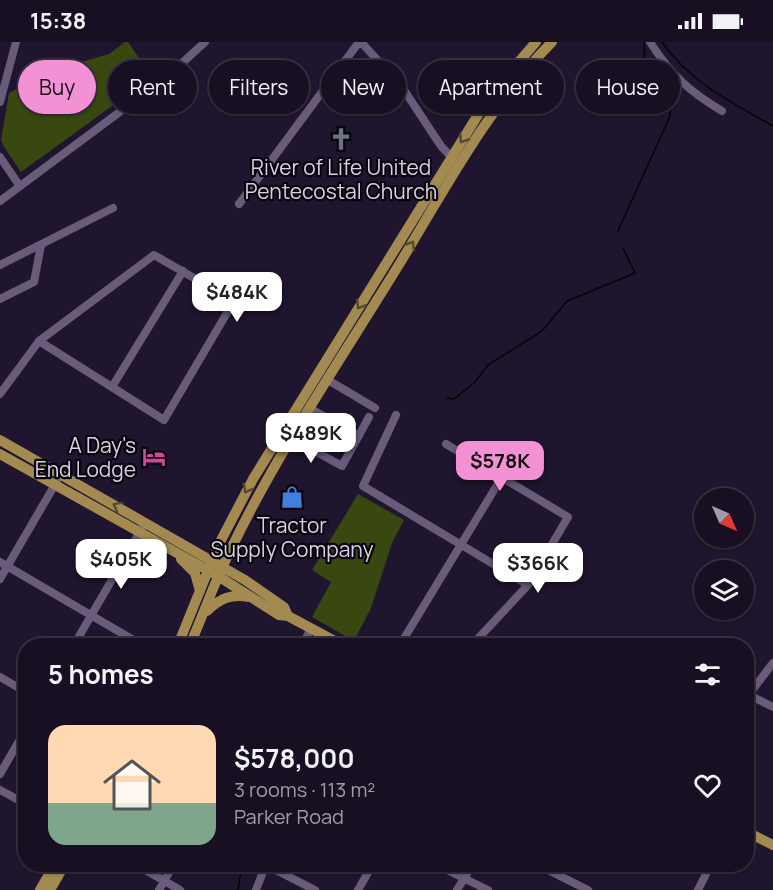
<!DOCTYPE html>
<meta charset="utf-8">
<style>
:root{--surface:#181022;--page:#21192a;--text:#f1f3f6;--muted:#9f9da5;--line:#363040;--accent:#f391d5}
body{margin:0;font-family:Manrope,sans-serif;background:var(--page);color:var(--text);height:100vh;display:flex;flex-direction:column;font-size:22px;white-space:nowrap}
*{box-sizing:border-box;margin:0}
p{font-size:20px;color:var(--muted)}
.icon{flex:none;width:33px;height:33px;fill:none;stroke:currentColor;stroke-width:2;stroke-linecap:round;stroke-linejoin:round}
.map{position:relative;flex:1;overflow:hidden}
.drawer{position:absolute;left:18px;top:596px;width:736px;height:234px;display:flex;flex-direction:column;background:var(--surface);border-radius:24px;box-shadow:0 2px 4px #0004,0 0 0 2px var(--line)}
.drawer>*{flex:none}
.banner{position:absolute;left:18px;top:18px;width:738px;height:54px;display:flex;gap:12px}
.needle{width:39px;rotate:135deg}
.tools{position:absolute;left:694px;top:446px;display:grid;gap:12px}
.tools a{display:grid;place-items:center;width:60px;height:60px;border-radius:50%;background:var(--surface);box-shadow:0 2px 4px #0004,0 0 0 2px var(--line);font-size:30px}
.price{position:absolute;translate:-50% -51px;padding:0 14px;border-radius:12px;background:#fff;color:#222;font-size:20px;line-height:39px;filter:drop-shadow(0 2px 3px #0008)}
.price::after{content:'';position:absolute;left:50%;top:36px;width:18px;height:14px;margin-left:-9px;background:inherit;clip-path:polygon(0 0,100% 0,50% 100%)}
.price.current{background:var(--accent);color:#111}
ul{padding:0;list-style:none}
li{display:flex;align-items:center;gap:18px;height:150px;padding:0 30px}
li+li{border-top:2px solid var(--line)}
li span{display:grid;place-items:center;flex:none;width:168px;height:120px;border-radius:18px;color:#555}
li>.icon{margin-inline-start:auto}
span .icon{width:72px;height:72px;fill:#fffc;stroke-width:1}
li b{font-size:26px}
h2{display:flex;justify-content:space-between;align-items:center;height:72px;padding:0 30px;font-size:26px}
.chip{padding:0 21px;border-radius:27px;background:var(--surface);box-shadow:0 2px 4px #0004,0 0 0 2px var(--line);font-size:21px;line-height:54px}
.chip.current{background:var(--accent);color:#111}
.status{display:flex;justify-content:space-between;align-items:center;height:42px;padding:0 30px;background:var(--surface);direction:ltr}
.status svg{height:16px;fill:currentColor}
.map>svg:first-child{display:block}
.green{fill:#394711}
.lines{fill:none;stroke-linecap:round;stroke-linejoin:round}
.stream{stroke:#000607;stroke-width:1.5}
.minor{stroke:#695c7a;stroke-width:8}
.major{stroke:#a38a51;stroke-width:10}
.oneway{stroke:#564730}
.labels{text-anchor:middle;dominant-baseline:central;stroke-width:4.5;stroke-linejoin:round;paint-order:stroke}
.poi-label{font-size:21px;fill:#d8d1e2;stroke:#08040e}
</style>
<div class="status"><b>15:38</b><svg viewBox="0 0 49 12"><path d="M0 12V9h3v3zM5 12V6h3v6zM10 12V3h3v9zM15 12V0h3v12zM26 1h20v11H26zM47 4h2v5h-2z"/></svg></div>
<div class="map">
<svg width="773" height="848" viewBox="0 0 773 848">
<rect width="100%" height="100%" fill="#20152e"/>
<!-- green -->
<path class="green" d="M125,0H128L152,35L21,130L4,105L1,98L9,51L54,28L109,12Z
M358,452L404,478L392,501L371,566L354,599L312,575L331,540L312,528Z"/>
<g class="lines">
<!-- stream -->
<path class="stream" d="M662,0C690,40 732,61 773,84
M618,189L670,74L671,61L645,22L644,0
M447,356L454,357L475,340L488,323L542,289L567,259L635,231L623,206
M238,848L242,822"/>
<!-- minor -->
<path class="minor" d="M361,0L402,45L441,104L455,119
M650,0C670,32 690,50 722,69
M0,60L16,0
M0,115L19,143
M0,159L168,34L205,0
M239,162L359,0
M0,223L113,166
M0,257L34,240L41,203
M328,338L375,366
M112,345L183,229
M0,352L39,299L154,213L234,259L164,378L39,299
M311,367L359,394
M396,373L363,444L528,543
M293,397L342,424L369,375
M446,402L568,475L528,543L472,603
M0,520L142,603
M0,537L57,439
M74,603L142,486
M302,603L311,587
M400,603L502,435
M0,635L26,650
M749,653L773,665
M747,655L773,621
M0,732L26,687
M0,748L26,762
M135,822L180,848
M435,822L488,848
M543,822L548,828L588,848
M266,823L315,848
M159,848L174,822
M256,848L266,822
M358,848L373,822
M457,848L473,822
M698,848L711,822"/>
<!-- major -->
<path class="major" d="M0,398L245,538L284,565L288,574
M0,412L218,534L279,573L288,574L342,603
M181,517L195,531L200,549
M207,569C220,556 231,552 249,555
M178,603L218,504L253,437L481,68L504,37L536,0
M190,603C204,571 215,538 231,507C278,409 343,314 400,221C446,145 489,64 552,0
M747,790L773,803
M40,848L55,822
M50,848L65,822"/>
</g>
<!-- one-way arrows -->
<defs><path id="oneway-chevron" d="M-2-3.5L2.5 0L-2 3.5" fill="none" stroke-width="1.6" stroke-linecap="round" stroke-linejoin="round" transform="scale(1.5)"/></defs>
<g class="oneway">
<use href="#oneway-chevron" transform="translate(463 97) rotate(123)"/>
<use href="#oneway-chevron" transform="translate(411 203) rotate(-59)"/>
<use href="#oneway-chevron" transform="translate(360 263) rotate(122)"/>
<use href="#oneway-chevron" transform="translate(247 447) rotate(119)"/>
<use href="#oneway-chevron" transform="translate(117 464) rotate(-151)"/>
</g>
<!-- icons -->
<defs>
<g id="church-bare" transform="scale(1.8)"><path d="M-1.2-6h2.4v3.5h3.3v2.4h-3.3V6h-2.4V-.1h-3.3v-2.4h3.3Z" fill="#6b7280" stroke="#08040e" stroke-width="2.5" paint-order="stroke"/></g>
<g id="hotel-bare" transform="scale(1.8)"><path d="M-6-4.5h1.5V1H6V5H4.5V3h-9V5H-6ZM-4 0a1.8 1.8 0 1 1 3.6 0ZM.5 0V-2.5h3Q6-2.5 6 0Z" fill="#d1479c" stroke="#08040e" stroke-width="2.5" paint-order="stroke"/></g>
<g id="shop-bare" transform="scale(1.8)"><path d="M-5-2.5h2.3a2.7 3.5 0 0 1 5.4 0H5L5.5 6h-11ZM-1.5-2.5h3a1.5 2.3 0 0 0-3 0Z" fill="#3f7fe0" stroke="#08040e" stroke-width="2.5" paint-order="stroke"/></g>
</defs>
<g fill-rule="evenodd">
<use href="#church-bare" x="341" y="97"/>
<use href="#hotel-bare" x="154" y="415"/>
<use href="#shop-bare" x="292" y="455"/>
</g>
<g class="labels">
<!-- poi labels -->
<g class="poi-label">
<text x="341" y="125">River of Life United<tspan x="341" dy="24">Pentecostal Church</tspan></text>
<text x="136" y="403" text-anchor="end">A Day's<tspan x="136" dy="24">End Lodge</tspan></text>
<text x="292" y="483">Tractor<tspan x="292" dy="24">Supply Company</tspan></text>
</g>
</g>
</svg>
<div class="tools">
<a><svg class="needle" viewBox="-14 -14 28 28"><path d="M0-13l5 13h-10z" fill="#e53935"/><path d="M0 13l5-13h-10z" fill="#9f9da5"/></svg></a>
<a><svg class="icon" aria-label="layers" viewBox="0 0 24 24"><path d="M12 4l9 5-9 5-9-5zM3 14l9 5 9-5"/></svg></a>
</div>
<b class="price" style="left:237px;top:281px">$484K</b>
<b class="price" style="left:311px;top:422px">$489K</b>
<b class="price current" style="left:500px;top:450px">$578K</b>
<b class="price" style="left:121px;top:548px">$405K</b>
<b class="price" style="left:538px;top:552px">$366K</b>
<div class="banner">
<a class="chip current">Buy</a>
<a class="chip">Rent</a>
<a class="chip">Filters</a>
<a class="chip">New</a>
<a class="chip">Apartment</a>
<a class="chip">House</a>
</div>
<section class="drawer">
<h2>5 homes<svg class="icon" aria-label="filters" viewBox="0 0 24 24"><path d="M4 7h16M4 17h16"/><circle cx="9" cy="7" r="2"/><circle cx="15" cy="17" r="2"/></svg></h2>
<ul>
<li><span style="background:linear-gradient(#ffd9b3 65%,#7fa58c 0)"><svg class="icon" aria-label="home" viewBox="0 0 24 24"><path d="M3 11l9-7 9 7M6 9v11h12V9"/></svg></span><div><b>$578,000</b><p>3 rooms · 113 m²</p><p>Parker Road</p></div><svg class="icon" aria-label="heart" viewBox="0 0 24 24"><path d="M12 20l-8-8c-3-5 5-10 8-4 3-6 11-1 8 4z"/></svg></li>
</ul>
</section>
</div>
